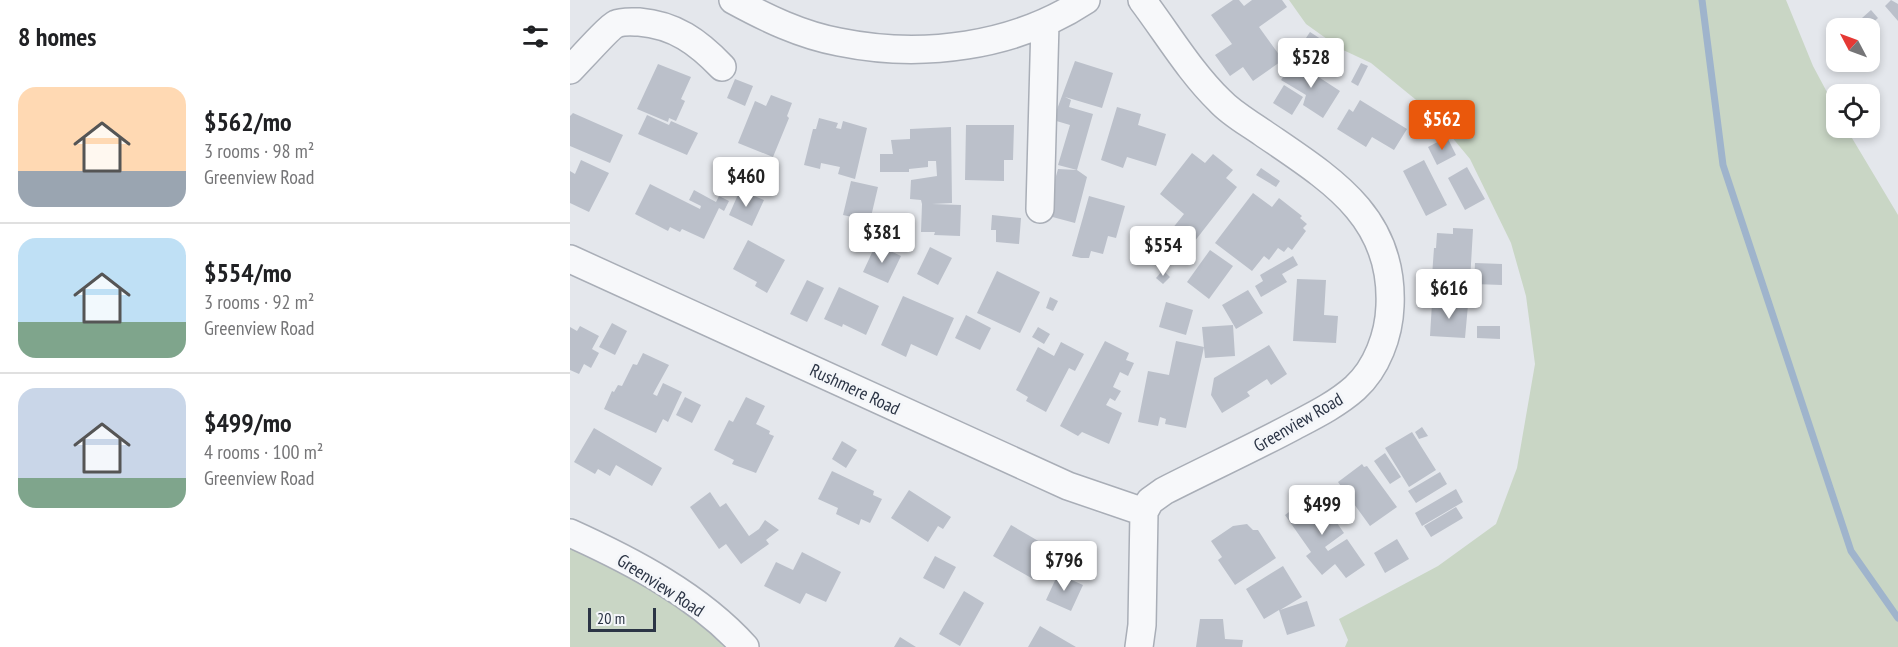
<!DOCTYPE html>
<meta charset="utf-8">
<style>
:root{--surface:#fff;--page:#f2f2f2;--text:#202124;--muted:#757577;--line:#e0e0e0;--accent:#ea580c}
body{margin:0;font-family:"PT Sans Narrow",sans-serif;background:var(--page);color:var(--text);height:100vh;display:flex;flex-direction:column;font-size:22px;white-space:nowrap}
*{box-sizing:border-box;margin:0}
p{font-size:20px;color:var(--muted)}
.icon{flex:none;width:33px;height:33px;fill:none;stroke:currentColor;stroke-width:2;stroke-linecap:round;stroke-linejoin:round}
.map{position:relative;flex:1;overflow:hidden}
.side{display:flex;flex-direction:column;background:var(--surface);width:570px}
.side>*{flex:none}
.needle{width:39px;rotate:311deg}
.buttons{position:absolute;left:1256px;top:18px;display:grid;gap:12px}
.buttons a{display:grid;place-items:center;width:54px;height:54px;border-radius:12px;background:var(--surface);box-shadow:0 3px 9px #0003;font-size:30px}
.scale{position:absolute;left:18px;bottom:15px;width:68px;box-sizing:border-box;padding-left:6px;border:3px solid #2b3445;border-top:0;font-size:16px;line-height:21px;white-space:nowrap;color:#2b3445;-webkit-text-stroke:4px #f4f6f9;paint-order:stroke}
.price{position:absolute;translate:-50% -51px;padding:0 14px;border-radius:6px;background:#fff;color:#222;font-size:20px;line-height:39px;filter:drop-shadow(0 2px 3px #0008)}
.price::after{content:'';position:absolute;left:50%;top:36px;width:18px;height:14px;margin-left:-9px;background:inherit;clip-path:polygon(0 0,100% 0,50% 100%)}
.price.current{background:var(--accent);color:#fff}
ul{padding:0;list-style:none}
li{display:flex;align-items:center;gap:18px;height:150px;padding:0 18px}
li+li{border-top:2px solid var(--line)}
li span{display:grid;place-items:center;flex:none;width:168px;height:120px;border-radius:18px;color:#555}
li>.icon{margin-inline-start:auto}
span .icon{width:72px;height:72px;fill:#fffc;stroke-width:1}
li b{font-size:26px}
h2{display:flex;justify-content:space-between;align-items:center;height:72px;padding:0 18px;font-size:26px}
main{display:flex;flex:1;min-height:0}
.map>svg:first-child{display:block}
.green{fill:#c9d6c5}
.lines{fill:none;stroke-linecap:round;stroke-linejoin:round}
.stream{stroke:#9fb4cc;stroke-width:7}
.building{fill:#bbc0ca}
.minor-casing{stroke:#a9aeb7;stroke-width:30}
.minor{stroke:#f7f8fa;stroke-width:27}
.labels{text-anchor:middle;dominant-baseline:central;stroke-width:6;stroke-linejoin:round;paint-order:stroke}
.street-label{font-size:18px;fill:#2b3445;stroke:#f4f6f9}
</style>
<main>
<section class="side">
<h2>8 homes<svg class="icon" aria-label="filters" viewBox="0 0 24 24"><path d="M4 7h16M4 17h16"/><circle cx="9" cy="7" r="2"/><circle cx="15" cy="17" r="2"/></svg></h2>
<ul>
<li><span style="background:linear-gradient(#ffd9b3 70%,#9aa5b1 0)"><svg class="icon" aria-label="home" viewBox="0 0 24 24"><path d="M3 11l9-7 9 7M6 9v11h12V9"/></svg></span><div><b>$562/mo</b><p>3 rooms · 98 m²</p><p>Greenview Road</p></div></li>
<li><span style="background:linear-gradient(#bfe0f5 70%,#7fa58c 0)"><svg class="icon" aria-label="home" viewBox="0 0 24 24"><path d="M3 11l9-7 9 7M6 9v11h12V9"/></svg></span><div><b>$554/mo</b><p>3 rooms · 92 m²</p><p>Greenview Road</p></div></li>
<li><span style="background:linear-gradient(#c9d6e8 75%,#7fa58c 0)"><svg class="icon" aria-label="home" viewBox="0 0 24 24"><path d="M3 11l9-7 9 7M6 9v11h12V9"/></svg></span><div><b>$499/mo</b><p>4 rooms · 100 m²</p><p>Greenview Road</p></div></li>
</ul>
</section>
<div class="map">
<svg width="1328" height="647" viewBox="0 0 1328 647">
<rect width="100%" height="100%" fill="#e4e7ec"/>
<!-- green -->
<path class="green" d="M719,0H1216L1243,66L1266,109V128H1276L1328,215V647H775L778,640L769,619L868,566L926,524L947,468L965,364L956,296L941,243L900,159L862,113L801,63L771,49L736,24Z
M0,535L173,647H0Z"/>
<g class="lines">
<!-- stream -->
<path class="stream" d="M1132,0L1153,165L1281,551L1328,618"/>
</g>
<!-- building -->
<path class="building" d="M663,0H669L674,6L682,0H712L717,7L689,27L713,60L683,81L673,67L660,76L645,55L662,44L641,15Z
M1321,0L1328,4V21L1315,6Z
M1301,10L1308,18L1299,26L1292,18Z
M740,32L760,45L746,66L726,53Z
M505,61L543,73L532,108L495,97L501,100L499,107L523,114L507,170L517,177L505,223L475,215L488,169L507,170L488,165L500,125L483,120Z
M724,61L770,91L753,118L733,105L736,95L711,80Z
M791,63L798,66L788,86L781,82Z
M88,64L121,77L111,99L115,101L106,121L99,118L98,122L67,109Z
M165,79L183,86L175,106L157,98Z
M714,85L733,97L722,115L703,103Z
M201,95L222,103L217,116L219,118L203,157L168,143L185,101L196,106Z
M790,100L837,129L824,150L802,137L796,147L767,129L779,109L783,112Z
M547,107L571,114L568,125L596,134L586,166L557,157L553,168L531,160Z
M3,113L53,135L40,163L0,146V116Z
M77,115L99,125L101,121L128,133L117,155L68,134Z
M249,118L268,123L266,128L271,129L273,121L297,128L285,179L268,174L270,167L251,163L250,169L234,165L243,129H246Z
M396,125H444L443,160H434V181L395,180Z
M381,127L382,203L362,204L391,205L390,236L364,235L365,232H351L352,204L351,200L340,199L341,180L367,176L366,161H358V167L339,169V172H310V154H323L321,140L340,139V129Z
M877,137L886,155L867,165L858,147Z
M622,153L635,163L643,154L663,170L656,178L667,187L610,260L590,244L614,214L590,194Z
M11,160L39,173L19,212L0,203V171L5,174Z
M163,160L187,169L182,183L158,174Z
M854,160L877,205L856,216L833,171Z
M897,167L915,199L895,210L878,178Z
M691,168L710,181L706,187L686,175Z
M281,181L308,187L300,221L273,215Z
M80,184L130,209L131,206L119,200L124,190L146,202L149,196L159,201L154,211L149,208L134,239L112,229L110,232L100,227L98,231L65,214Z
M170,190L194,200L182,226L159,215Z
M683,193L702,207L709,198L732,216L730,218L737,224L733,228L736,231L722,250L718,247L714,252L708,248L699,260L694,256L682,271L645,243Z
M519,196L555,206L546,238L538,236L533,254L521,251L519,258H511L502,256Z
M422,215L451,218L449,244L426,242V230H421Z
M883,228L903,229L899,299L877,298L878,290H861L864,248H866L867,233L883,234Z
M178,240L215,260L197,293L185,286L187,282L163,269Z
M306,244L331,256L318,283L293,272Z
M360,247L382,258L368,285L347,274Z
M640,250L663,266L639,299L617,282Z
M723,256L728,265L712,274L717,282L691,297L685,286L693,281L690,275Z
M905,263L932,264V285L904,284Z
M593,270L600,277L593,284L586,278Z
M427,271L470,292L450,333L407,313Z
M727,279L756,280L754,315L768,316L766,343L723,341Z
M237,280L254,288L237,322L220,314Z
M269,287L309,306L296,335L273,324L272,327L254,319Z
M678,290L693,313L666,329L652,305Z
M333,296L384,318L367,356L341,344L336,357L311,345Z
M480,297L488,301L483,311L476,308Z
M596,302L623,310L616,335L589,327Z
M862,303L898,305L895,338L860,336Z
M396,315L421,328L410,350L385,338Z
M42,323L57,331L45,355L29,347Z
M663,325L665,356L635,358L632,327Z
M10,326L29,336L22,349L29,353L21,368L14,364L9,374L0,370V327L7,331Z
M907,326H930V339L907,338Z
M468,327L480,334L474,344L462,337Z
M535,341L559,353L556,360L564,363L558,376L550,372L543,387L551,391L545,401L540,398L536,405L552,413L539,444L512,432L508,436L490,426Z
M606,341L634,347L616,428L595,424L596,419L590,417L588,426L568,422L578,371L599,375Z
M491,342L514,354L505,371L499,368L476,412L456,401L458,397L446,390L468,347L484,356Z
M699,345L717,374L701,385L697,379L677,392L680,396L652,413L641,395L644,378Z
M73,353L99,365L83,394L87,396L93,383L112,392L98,422L93,419L86,433L34,409L42,391L44,392L48,385L52,386L63,364L67,365Z
M115,397L131,405L122,423L106,415Z
M176,397L195,406L186,424L200,431L199,434L204,436L186,473L162,464L164,460L144,450L159,420L163,422Z
M852,427L858,436L849,439L845,432Z
M24,428L92,468L82,486L46,465L40,476L28,469L25,474L4,462Z
M842,432L866,470L839,487L815,448Z
M272,441L287,450L276,468L262,459Z
M815,453L831,477L820,484L804,461Z
M792,464L794,467L797,466L827,507L800,526L768,482Z
M262,471L304,491L303,495L312,499L300,523L291,519L289,525L266,514L268,508L248,499Z
M870,472L877,484L846,503L838,491Z
M743,489L774,533L755,547L758,551L777,539L795,565L776,578L765,564L752,575L736,556L741,552L715,515L723,509L720,505Z
M886,489L893,502L852,526L845,513Z
M339,490L381,517L373,529L368,526L358,542L321,518Z
M140,492L150,507L156,503L179,536L189,529L195,520L209,530L196,540L199,544L171,564L156,544L149,549L120,507Z
M886,507L893,518L861,537L854,526Z
M677,524L683,530H688L706,558L665,585L648,560L652,557L641,541L663,526Z
M441,525L489,553L473,580L465,576L463,579L423,556Z
M827,539L839,559L815,573L804,553Z
M232,552L271,572L256,602L236,593L230,604L194,586L206,562L223,570Z
M365,556L386,567L374,589L353,578Z
M713,566L732,597L710,610L737,601L745,626L717,635L709,610L694,619L676,589Z
M488,574L513,585L501,611L476,600Z
M394,591L414,603L390,646L369,634Z
M630,619H653L655,639L673,640L672,647H626Z
M470,626L506,647H458Z
M330,637L346,647H324Z"/>
<g class="lines">
<!-- minor casing -->
<g class="minor-casing">
<path id="minor" d="M163,0C196,18 231,35 269,42C352,59 445,47 516,0
M0,70C8,62 39,27 46,24C52,21 63,22 69,22C105,25 128,42 152,67
M470,209L475,23
M0,259L498,486L574,512
M0,533C62,561 129,596 175,647
M569,647L572,625L574,512L580,501L594,491C637,469 681,449 724,426C745,415 767,404 785,388C807,368 819,335 820,306C824,216 760,179 693,133C679,123 662,114 650,101C620,72 597,33 572,0"/>
</g>
<!-- minor -->
<use href="#minor" class="minor"/>
</g>
<g class="labels">
<!-- street labels -->
<g class="street-label">
<text transform="translate(285 389) rotate(25)">Rushmere Road</text>
<text transform="translate(728 422) rotate(-30)">Greenview Road</text>
<text transform="translate(91 585) rotate(33)">Greenview Road</text>
</g>
</g>
</svg>
<div class="buttons">
<a><svg class="needle" viewBox="-14 -14 28 28"><path d="M0-13l5 13h-10z" fill="#e53935"/><path d="M0 13l5-13h-10z" fill="#757577"/></svg></a>
<a><svg class="icon" aria-label="locate" viewBox="0 0 24 24"><circle cx="12" cy="12" r="6"/><path d="M12 2v4M12 18v4M2 12h4M18 12h4"/></svg></a>
</div>
<div class="scale">20 m</div>
<b class="price" style="left:741px;top:89px">$528</b>
<b class="price current" style="left:872px;top:151px">$562</b>
<b class="price" style="left:176px;top:208px">$460</b>
<b class="price" style="left:312px;top:264px">$381</b>
<b class="price" style="left:593px;top:277px">$554</b>
<b class="price" style="left:879px;top:320px">$616</b>
<b class="price" style="left:752px;top:536px">$499</b>
<b class="price" style="left:494px;top:592px">$796</b>
</div>
</main>
